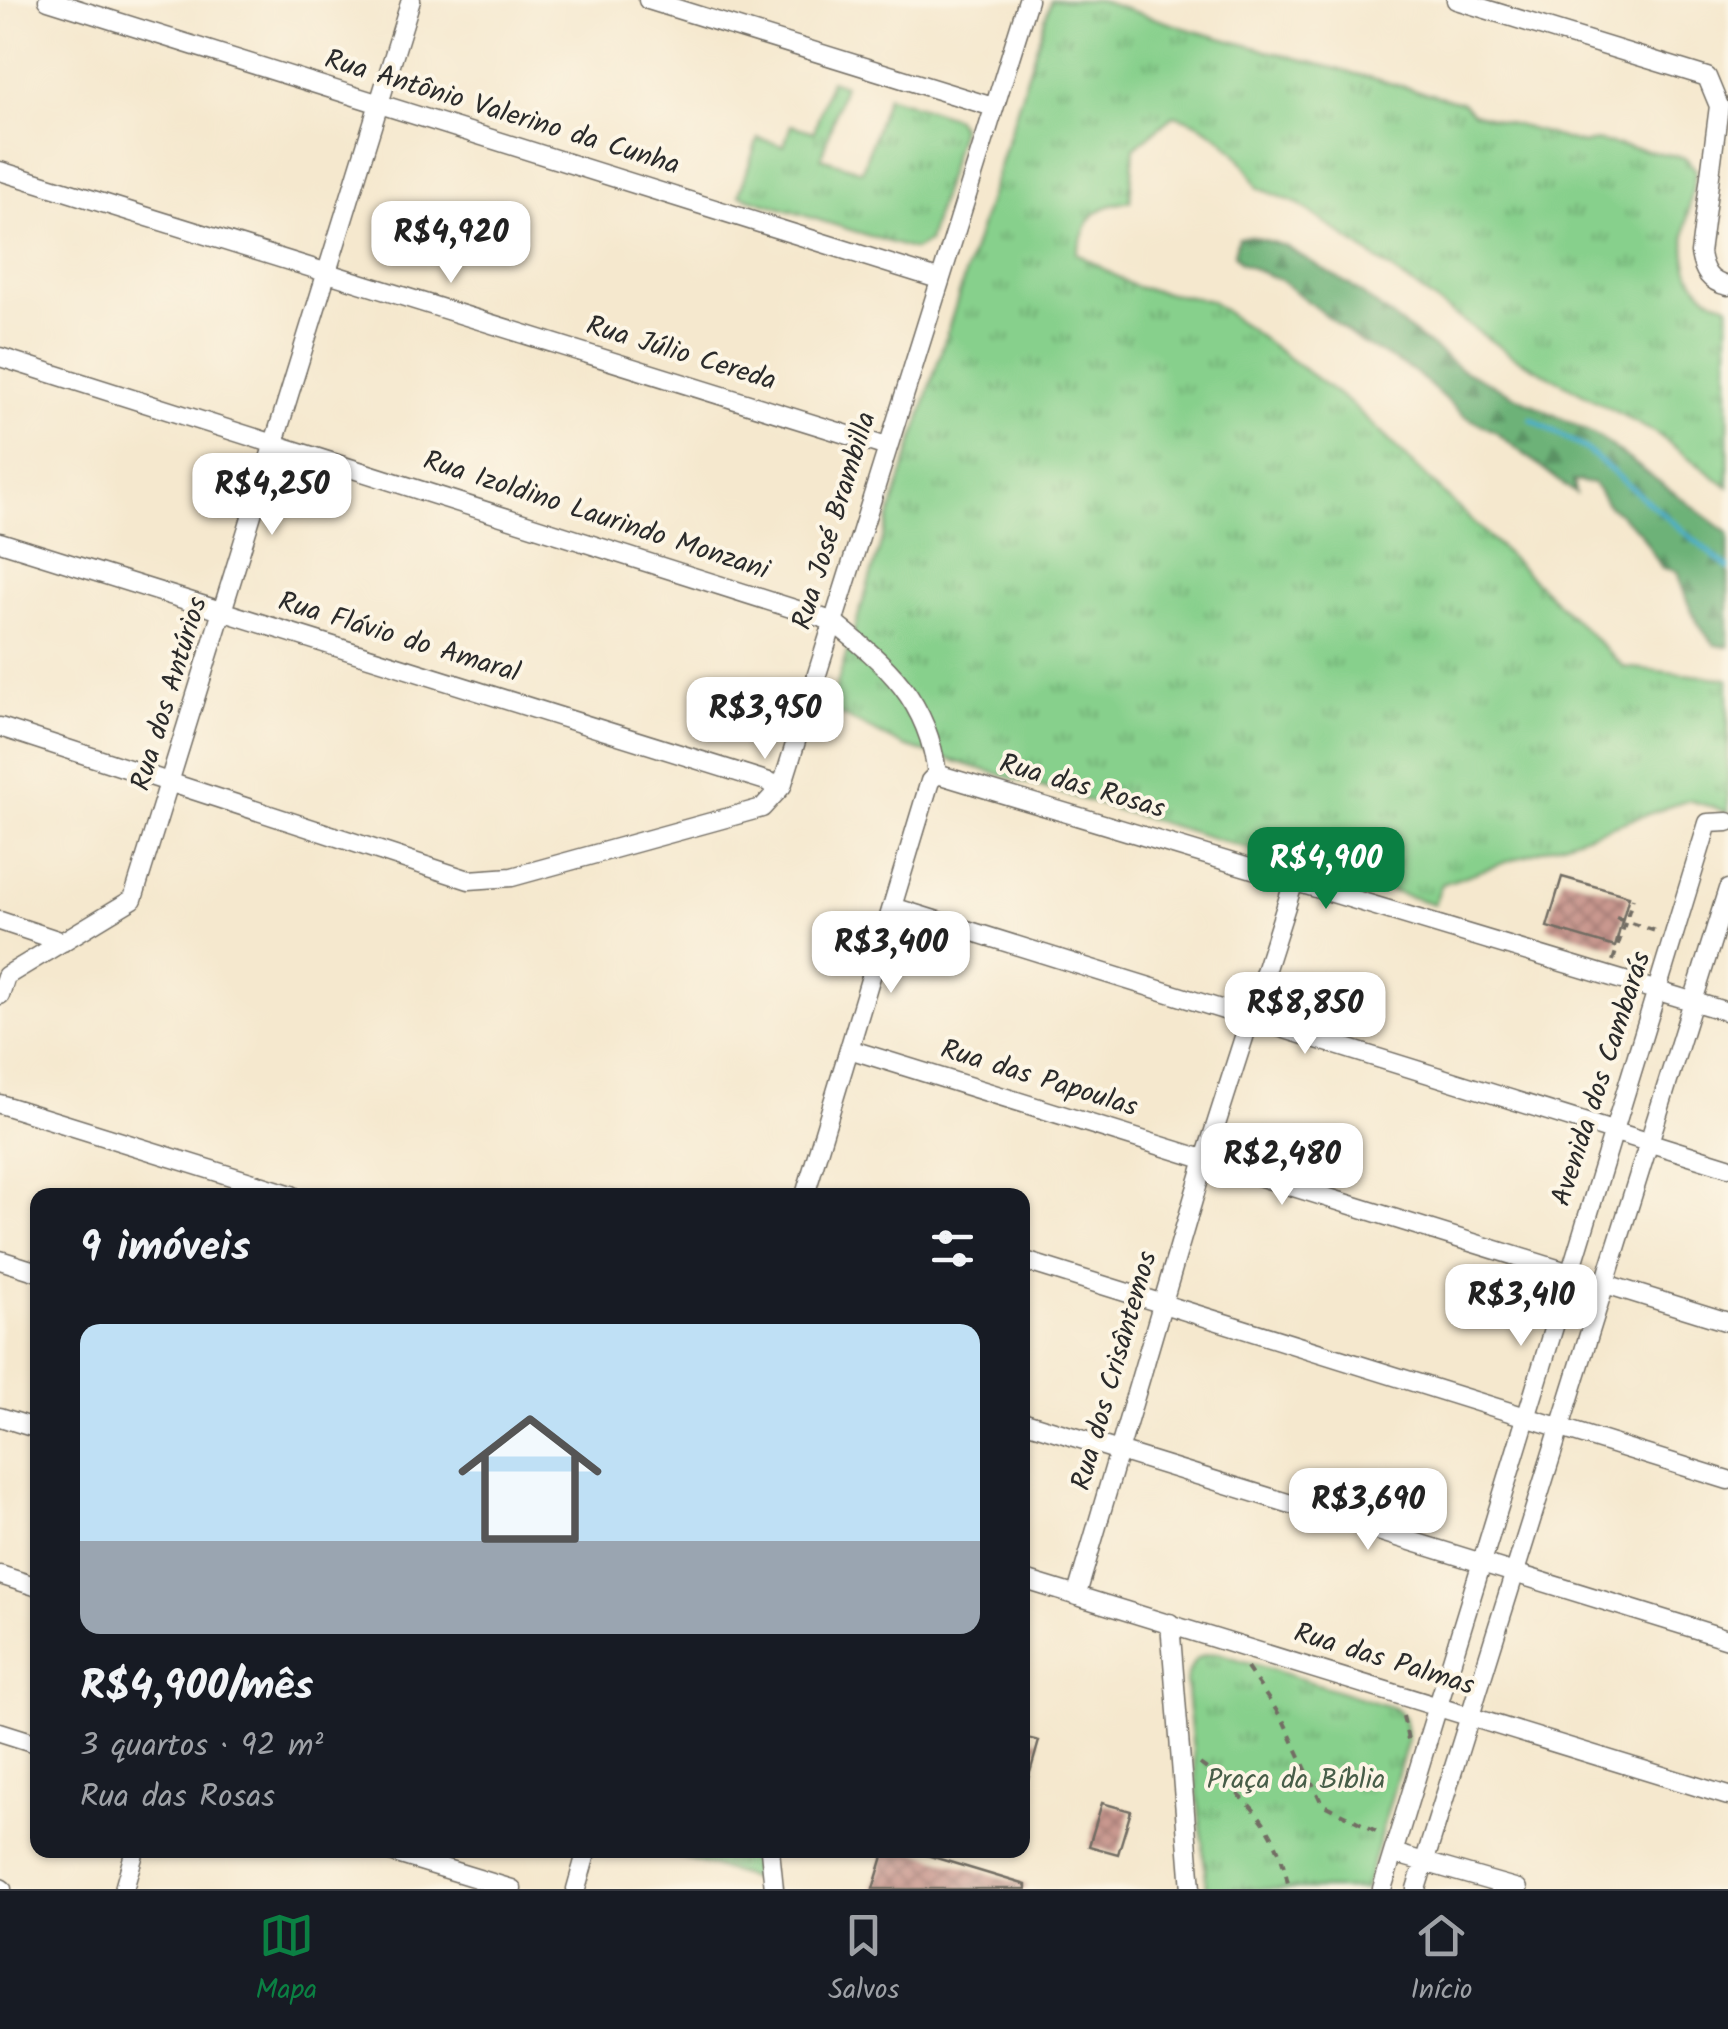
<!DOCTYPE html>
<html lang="pt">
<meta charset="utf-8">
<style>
:root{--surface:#171b24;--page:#20242c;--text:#f1f3f6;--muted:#9ea1a6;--line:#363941;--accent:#0b8043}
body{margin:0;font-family:Kalam,sans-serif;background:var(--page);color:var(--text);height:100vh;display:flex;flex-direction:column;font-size:38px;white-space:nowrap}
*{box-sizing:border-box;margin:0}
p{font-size:32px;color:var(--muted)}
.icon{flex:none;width:55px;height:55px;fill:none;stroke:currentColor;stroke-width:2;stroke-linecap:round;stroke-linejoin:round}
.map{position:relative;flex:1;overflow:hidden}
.details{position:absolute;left:30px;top:1188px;width:1000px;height:670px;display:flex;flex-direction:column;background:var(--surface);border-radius:20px;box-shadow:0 2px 8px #0004}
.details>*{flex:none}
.price{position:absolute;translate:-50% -85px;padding:0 22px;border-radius:20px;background:#fff;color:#222;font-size:32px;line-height:65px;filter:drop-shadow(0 2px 5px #0008)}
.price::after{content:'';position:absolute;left:50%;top:60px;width:30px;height:22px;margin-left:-15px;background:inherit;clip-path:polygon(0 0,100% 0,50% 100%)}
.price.selected{background:var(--accent);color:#fff}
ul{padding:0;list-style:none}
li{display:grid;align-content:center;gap:20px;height:530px;padding:0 50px}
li+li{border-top:2px solid var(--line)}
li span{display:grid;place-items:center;height:310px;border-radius:20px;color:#555}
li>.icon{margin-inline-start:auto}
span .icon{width:180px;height:180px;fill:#fffc;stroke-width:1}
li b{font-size:42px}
h2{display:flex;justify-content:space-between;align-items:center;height:120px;padding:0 50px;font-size:42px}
.tabs{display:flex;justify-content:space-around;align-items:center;height:140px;border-top:2px solid var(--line);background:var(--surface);font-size:28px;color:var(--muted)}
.tabs a{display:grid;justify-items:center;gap:5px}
.tabs .selected{color:var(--accent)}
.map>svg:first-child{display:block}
.grass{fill:url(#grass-tufts);stroke:#597e5c;stroke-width:2.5}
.forest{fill:url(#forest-firs);stroke:#4c6e52;stroke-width:2.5}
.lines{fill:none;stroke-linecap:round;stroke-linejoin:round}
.stream{stroke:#4bafca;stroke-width:5}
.building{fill:url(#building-cross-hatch)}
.minor-casing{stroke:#726d64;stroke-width:21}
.path{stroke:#726d64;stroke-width:4;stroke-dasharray:8 8;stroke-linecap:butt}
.minor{stroke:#fff;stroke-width:18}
.labels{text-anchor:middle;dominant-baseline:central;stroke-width:8;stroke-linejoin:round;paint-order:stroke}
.street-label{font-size:28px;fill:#2b2b2b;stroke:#fcf5e5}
.park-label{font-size:28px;fill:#475d48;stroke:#fcf5e5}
</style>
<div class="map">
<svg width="1728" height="1889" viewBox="0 0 1728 1889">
<defs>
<pattern id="grass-tufts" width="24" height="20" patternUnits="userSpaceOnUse" patternTransform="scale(2.5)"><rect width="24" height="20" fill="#87d08c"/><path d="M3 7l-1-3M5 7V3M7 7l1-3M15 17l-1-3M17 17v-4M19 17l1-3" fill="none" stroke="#6fa973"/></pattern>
<pattern id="forest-firs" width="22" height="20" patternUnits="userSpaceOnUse" patternTransform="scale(2.5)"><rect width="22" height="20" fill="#6db278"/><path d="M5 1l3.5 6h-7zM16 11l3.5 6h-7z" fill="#5a9163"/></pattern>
<pattern id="building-cross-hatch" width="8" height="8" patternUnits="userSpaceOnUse" patternTransform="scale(2.5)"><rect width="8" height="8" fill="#c9988f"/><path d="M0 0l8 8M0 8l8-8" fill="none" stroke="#a37c75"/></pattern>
</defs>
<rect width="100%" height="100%" fill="#fcf5e5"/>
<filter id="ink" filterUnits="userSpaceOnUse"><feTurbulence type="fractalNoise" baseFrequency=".01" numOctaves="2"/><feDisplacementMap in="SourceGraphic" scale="20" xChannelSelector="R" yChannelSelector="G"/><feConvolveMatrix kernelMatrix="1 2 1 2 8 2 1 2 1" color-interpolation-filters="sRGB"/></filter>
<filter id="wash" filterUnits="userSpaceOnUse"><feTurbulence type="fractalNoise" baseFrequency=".0048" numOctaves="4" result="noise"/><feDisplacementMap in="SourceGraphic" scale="40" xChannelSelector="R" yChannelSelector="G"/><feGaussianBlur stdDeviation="2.25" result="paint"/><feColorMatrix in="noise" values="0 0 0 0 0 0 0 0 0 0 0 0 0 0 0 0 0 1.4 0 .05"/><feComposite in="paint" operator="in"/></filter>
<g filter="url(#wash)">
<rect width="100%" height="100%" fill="#f5e8ce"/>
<!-- grass -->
<path class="grass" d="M1051,0H1098L1194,31L1461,102L1473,113L1583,144L1595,141L1686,158L1696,170C1688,219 1665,286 1728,305V487L1657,434L1511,355L1299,204L1258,188C1242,153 1214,125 1174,115L1134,148L1130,201C1089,208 1090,216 1076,253L1135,287L1211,301L1351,404L1624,667L1728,679V812L1689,800L1442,884L1434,904L904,746L837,713L834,694Z
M830,80L844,85L821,158L862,171L887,96L956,118L961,128L928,242L914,250L739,195L758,138L784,146L791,125L814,132Z
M1218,1653L1394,1708L1404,1717L1408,1739L1365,1889H1207L1186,1681C1192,1661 1195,1654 1218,1653Z
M658,1850H753L755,1879Z"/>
<!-- forest -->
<path class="forest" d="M1250,236L1285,246L1351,286L1461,369L1599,437L1728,533V646L1715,645C1693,622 1686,600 1677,571L1662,568L1640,532L1606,503L1594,484L1573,481L1575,493L1494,431L1463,415L1415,372L1360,342L1280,280L1240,263L1234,254L1238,238Z"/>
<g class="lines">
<!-- stream -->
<path class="stream" d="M1531,419L1584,448L1728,568"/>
</g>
<g id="blocks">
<!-- building -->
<path class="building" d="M1562,877L1629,896L1615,947L1547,927Z
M1022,1737L1039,1741L1027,1783L1022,1782Z
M1102,1803L1131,1811L1118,1854L1089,1846Z
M885,1850H910L1026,1885V1889H873Z"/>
</g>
</g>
<g filter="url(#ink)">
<use href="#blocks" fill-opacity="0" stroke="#726d64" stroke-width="2.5"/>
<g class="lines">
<!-- minor casing -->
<g class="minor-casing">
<path id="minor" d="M48,0L938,279
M648,0L993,107
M1456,0L1707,77L1719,106L1700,253C1703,271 1709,282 1728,286
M0,171L887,447
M0,357L832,621C887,665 928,700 937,774
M0,542L782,786
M0,727L469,880L512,877L762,808L782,786L1028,0
M937,774L1728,1012
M893,907L1728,1167
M0,921L63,942
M0,995L6,976L133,899L411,0
M849,1049L1728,1322
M0,1104L292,1195
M805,1195L930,781L937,774
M0,1260L38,1272
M1022,1260L1728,1480
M0,1417L38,1429
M1022,1421L1728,1639
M0,1575L38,1587
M1022,1579L1728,1796
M1077,1594L1205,1159L1295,878
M1170,1623L1191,1889
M0,1732L38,1744
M384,1850L512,1889
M770,1850L774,1889
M1393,1853L1518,1889
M0,1888L2,1889
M124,1889L135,1850
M576,1889L587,1850
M1382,1889L1708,823L1728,822
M1416,1889L1728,889"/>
</g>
<!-- path -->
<path class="path" d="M1616,918L1655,931
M1613,961L1633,898
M1247,1668L1283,1720L1322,1804L1380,1833
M1403,1716L1408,1740
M1200,1764C1251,1802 1277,1824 1289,1889"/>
<!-- minor -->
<use href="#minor" class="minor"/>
</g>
</g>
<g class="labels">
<!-- street labels -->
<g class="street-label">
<text transform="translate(502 113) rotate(17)">Rua Antônio Valerino da Cunha</text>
<text transform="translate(681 354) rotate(17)">Rua Júlio Cereda</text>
<text transform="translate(596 516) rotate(18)">Rua Izoldino Laurindo Monzani</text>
<text transform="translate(835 521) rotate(-73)">Rua José Brambilla</text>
<text transform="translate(399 638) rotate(17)">Rua Flávio do Amaral</text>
<text transform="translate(170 694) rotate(-73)">Rua dos Antúrios</text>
<text transform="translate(1082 787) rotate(16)">Rua das Rosas</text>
<text transform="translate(1039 1079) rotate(17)">Rua das Papoulas</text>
<text transform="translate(1602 1079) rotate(-72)">Avenida dos Cambarás</text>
<text transform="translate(1115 1371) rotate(-74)">Rua dos Crisântemos</text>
<text transform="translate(1384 1660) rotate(17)">Rua das Palmas</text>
</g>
<!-- park labels -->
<g class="park-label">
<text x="1296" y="1780">Praça da Bíblia</text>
</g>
</g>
</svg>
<b class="price" style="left:451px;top:286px">R$4,920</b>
<b class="price" style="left:272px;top:538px">R$4,250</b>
<b class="price" style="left:765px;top:762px">R$3,950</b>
<b class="price selected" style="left:1326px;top:912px">R$4,900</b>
<b class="price" style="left:891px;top:996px">R$3,400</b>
<b class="price" style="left:1305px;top:1057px">R$8,850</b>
<b class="price" style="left:1282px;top:1208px">R$2,480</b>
<b class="price" style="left:1521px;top:1349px">R$3,410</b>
<b class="price" style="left:1368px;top:1553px">R$3,690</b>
<section class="details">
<h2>9 imóveis<svg class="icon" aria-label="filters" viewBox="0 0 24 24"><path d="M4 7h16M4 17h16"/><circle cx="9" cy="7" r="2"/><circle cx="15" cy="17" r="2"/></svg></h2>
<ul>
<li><span style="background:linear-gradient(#bfe0f5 70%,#9aa5b1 0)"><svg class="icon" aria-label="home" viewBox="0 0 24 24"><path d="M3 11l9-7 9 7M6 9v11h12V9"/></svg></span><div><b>R$4,900/mês</b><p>3 quartos · 92 m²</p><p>Rua das Rosas</p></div></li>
</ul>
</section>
</div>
<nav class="tabs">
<a class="selected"><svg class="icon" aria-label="map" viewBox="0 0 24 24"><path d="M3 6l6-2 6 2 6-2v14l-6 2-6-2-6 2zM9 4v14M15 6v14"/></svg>Mapa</a>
<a><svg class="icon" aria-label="saved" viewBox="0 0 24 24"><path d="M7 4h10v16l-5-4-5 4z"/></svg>Salvos</a>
<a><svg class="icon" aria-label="home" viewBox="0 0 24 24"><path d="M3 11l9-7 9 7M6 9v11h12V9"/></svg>Início</a>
</nav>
